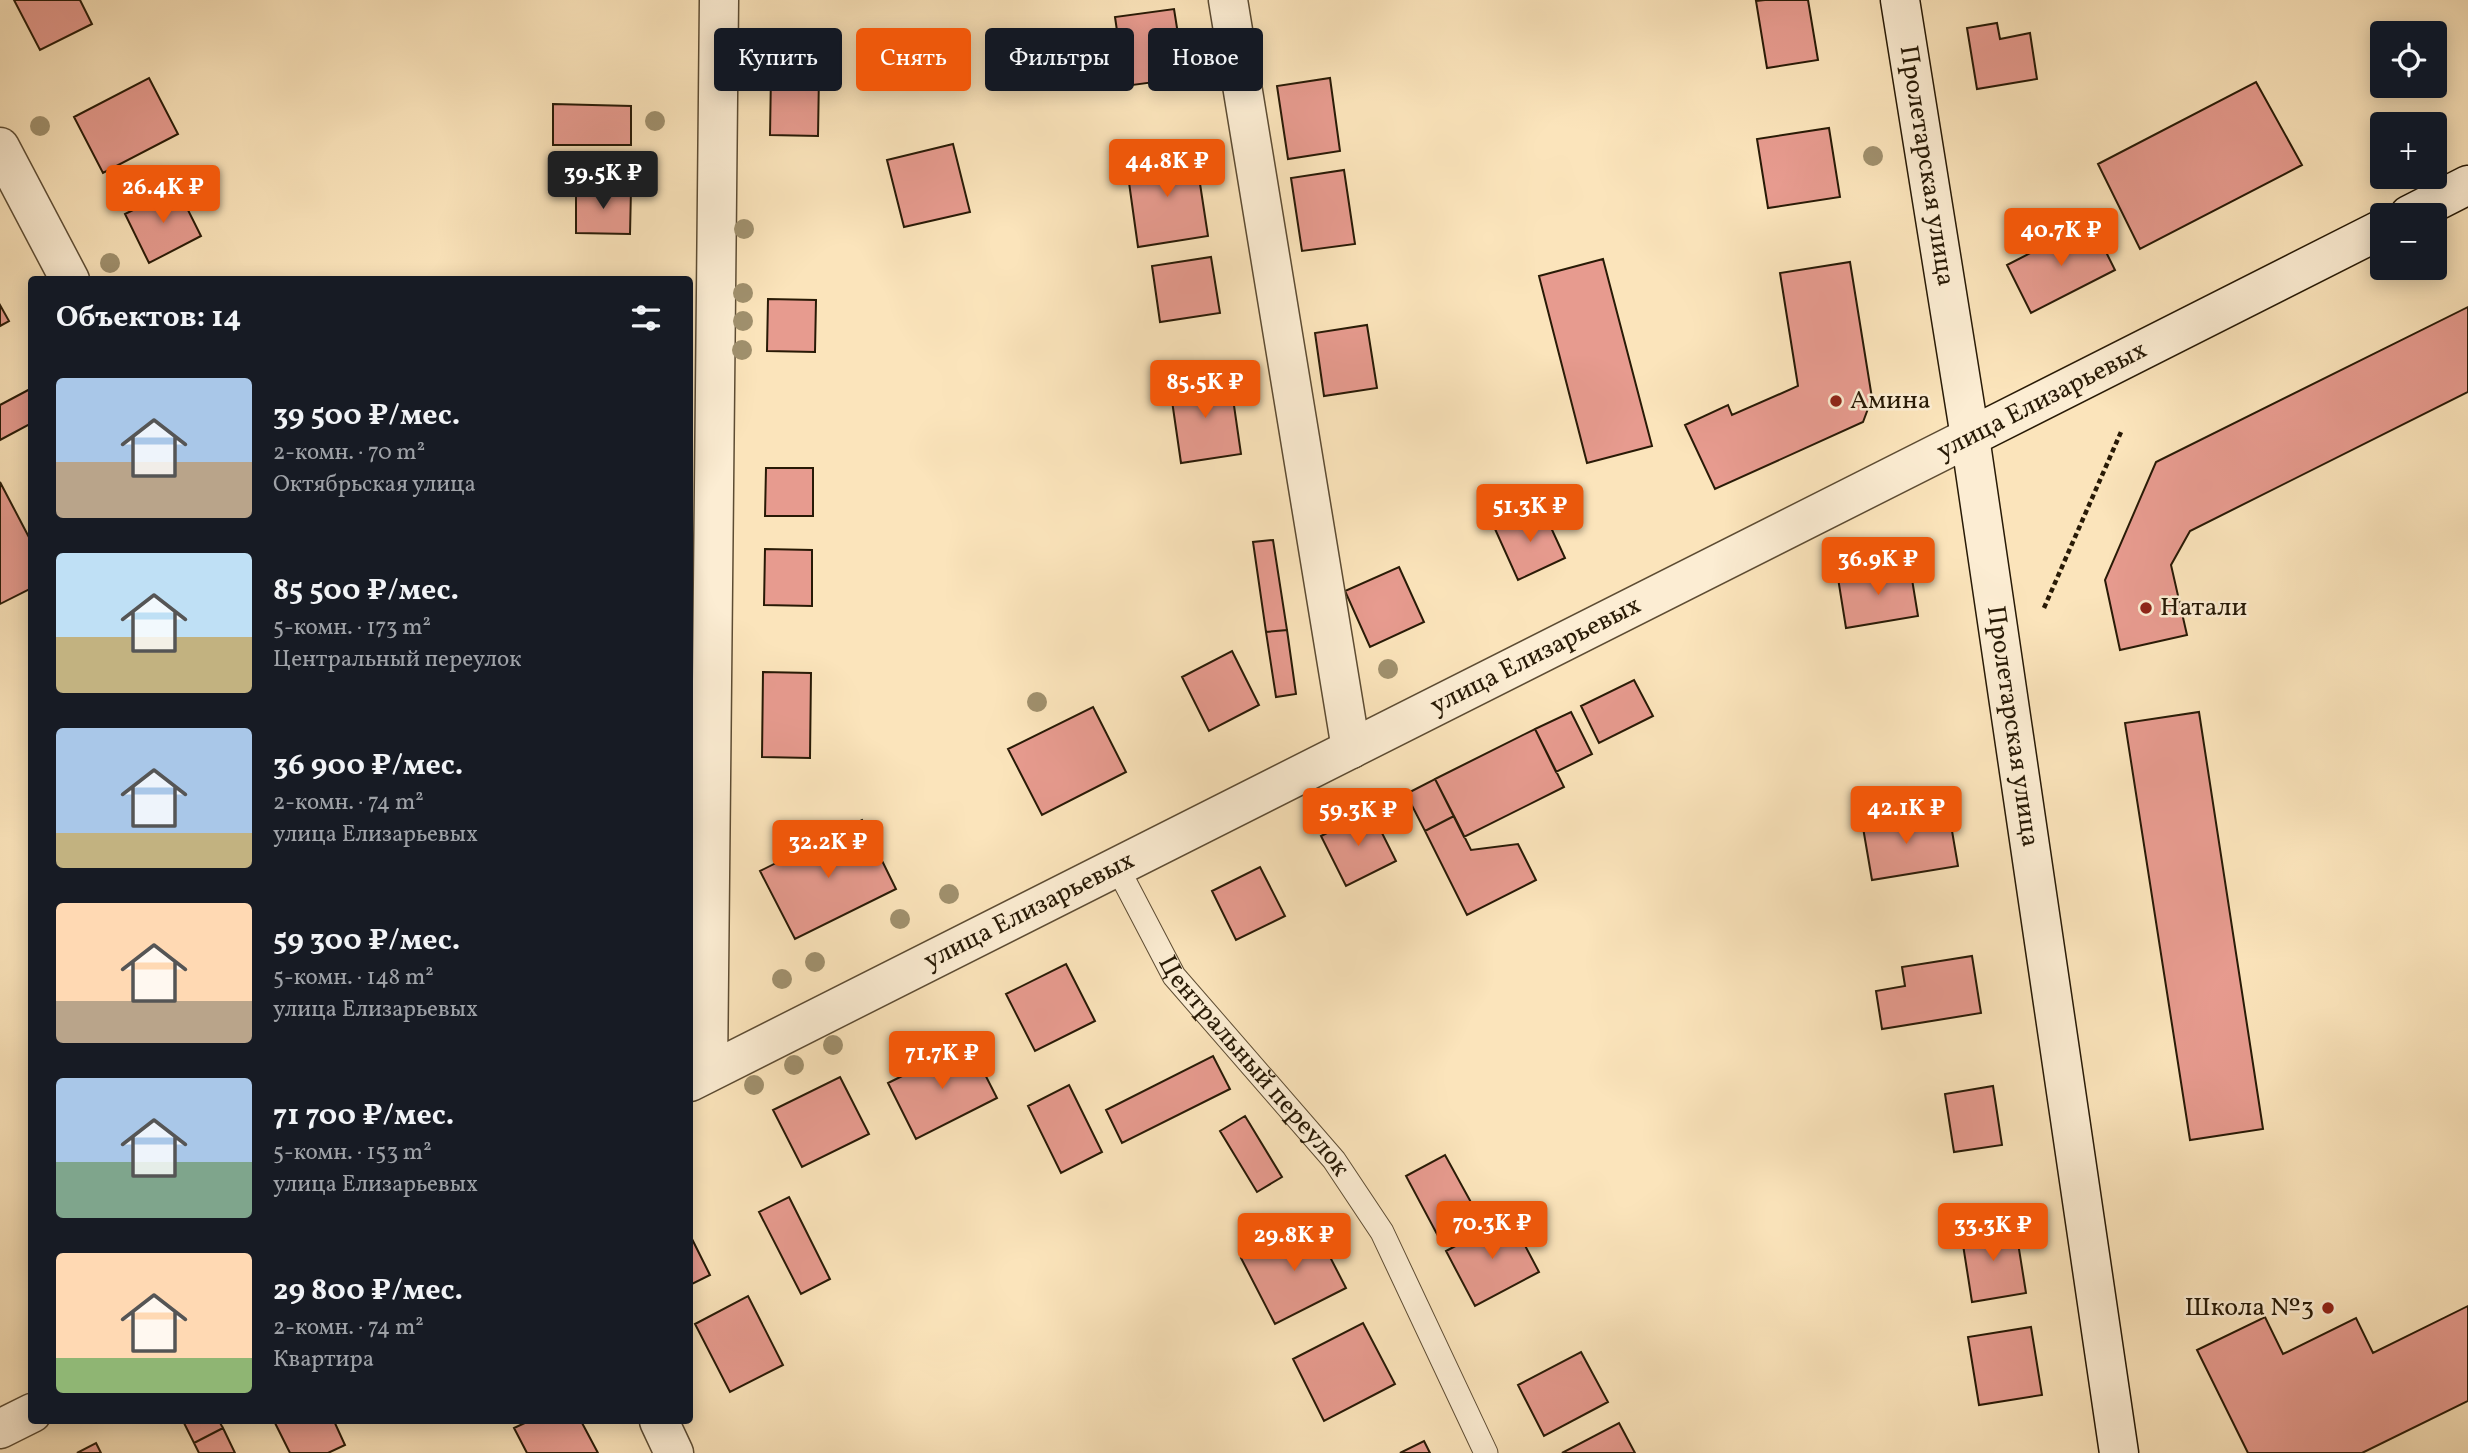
<!DOCTYPE html>
<html lang="ru">
<meta charset="utf-8">
<style>
:root{--surface:#171b24;--page:#20242c;--text:#f1f3f6;--muted:#9ea1a6;--accent:#ea580c}
body{margin:0;font-family:Vollkorn,serif;background:var(--page);color:var(--text);height:100vh;display:flex;flex-direction:column;font-size:26px;white-space:nowrap}
*{box-sizing:border-box;margin:0}
p{font-size:23px;color:var(--muted)}
.icon{flex:none;width:38px;height:38px;fill:none;stroke:currentColor;stroke-width:2;stroke-linecap:round;stroke-linejoin:round}
.map{position:relative;flex:1;overflow:hidden}
.side{position:absolute;left:28px;top:276px;width:665px;height:1148px;display:flex;flex-direction:column;background:var(--surface);border-radius:7px;box-shadow:0 4px 18px #0003}
.side>*{flex:none}
.banner{position:absolute;left:714px;top:28px;width:665px;height:63px;display:flex;gap:14px}
.fabs{position:absolute;left:2370px;top:21px;display:grid;gap:14px}
.fabs a{display:grid;place-items:center;width:77px;height:77px;border-radius:7px;background:var(--surface);box-shadow:0 4px 18px #0003;font-size:35px}
.price{position:absolute;translate:-50% -60px;padding:0 16px;border-radius:7px;background:var(--accent);color:#fff;font-size:23px;line-height:46px;filter:drop-shadow(0 2px 4px #0008)}
.price::after{content:'';position:absolute;left:50%;top:42px;width:21px;height:16px;margin-left:-10px;background:inherit;clip-path:polygon(0 0,100% 0,50% 100%)}
.price.on{background:#222;color:#fff}
ul{padding:0;list-style:none}
li{display:flex;align-items:center;gap:21px;height:175px;padding:0 28px}
li span{display:grid;place-items:center;flex:none;width:196px;height:140px;border-radius:7px;color:#555}
li>.icon{margin-inline-start:auto}
span .icon{width:84px;height:84px;fill:#fffc;stroke-width:1}
li b{font-size:30px}
h2{display:flex;justify-content:space-between;align-items:center;height:84px;padding:0 28px;font-size:30px}
.chip{padding:0 24px;border-radius:7px;background:var(--surface);box-shadow:0 4px 18px #0003;font-size:24px;line-height:63px}
.chip.on{background:var(--accent);color:#fff}
.map>svg:first-child{display:block}
.building{fill:#e79b8f;stroke:#281a06;stroke-width:2}
.lines{fill:none;stroke-linecap:round;stroke-linejoin:round}
.lane-casing{stroke:#5d4c33;stroke-width:25}
.street-casing{stroke:#5d4c33;stroke-width:41}
.secondary-casing{stroke:#281a06;stroke-width:41}
.path{stroke:#281a06;stroke-width:4.5;stroke-dasharray:5 3.5;stroke-linecap:butt}
.lane{stroke:#fcedd3;stroke-width:23}
.street{stroke:#fcedd3;stroke-width:38}
.secondary{stroke:#fcedd3;stroke-width:38}
.tree{fill:#a0906d}
.poi-dot{fill:#8f2418;stroke:#fcedd3;stroke-width:2.5}
.labels{text-anchor:middle;dominant-baseline:central;stroke-width:5;stroke-linejoin:round;paint-order:stroke}
.street-label{font-size:26px;fill:#281a06;stroke:#fcedd3}
.poi-label{font-size:26px;fill:#281a06;stroke:#fcedd3;text-anchor:start}
</style>
<div class="map">
<svg width="2468" height="1453" viewBox="0 0 2468 1453">
<rect width="100%" height="100%" fill="#fbe4bb"/>
<filter id="stains"><feTurbulence type="fractalNoise" baseFrequency=".00286" numOctaves="4"/><feColorMatrix values="0 0 0 0 .2 0 0 0 0 .09 0 0 0 0 .02 0 0 0 .5 -.17"/></filter>
<radialGradient id="worn" r=".72"><stop offset=".6" stop-color="#630" stop-opacity="0"/><stop offset="1" stop-color="#630" stop-opacity=".3"/></radialGradient>
<!-- building -->
<path class="building" d="M14,0H80L92,24L40,50Z
M1765,0H1808L1818,60L1767,68L1756,1Z
M1174,9L1185,78L1125,86L1115,17Z
M1997,23L2000,39L2030,33L2037,79L1977,89L1967,28Z
M771,74H819L818,136L770,135Z
M149,78L178,134L103,173L74,117Z
M1330,78L1340,151L1288,159L1277,86Z
M2256,82L2302,165L2140,249L2098,164Z
M553,104L631,106V145H553Z
M1829,128L1840,197L1768,208L1757,139Z
M953,144L970,212L904,227L887,160Z
M1195,151L1208,236L1138,247L1126,161Z
M1344,170L1355,244L1302,251L1291,178Z
M177,188L201,236L149,263L125,214Z
M576,188L631,189L630,234L576,233Z
M2091,222L2115,270L2031,313L2007,265Z
M1211,257L1220,313L1160,322L1152,266Z
M1603,259L1652,446L1587,463L1539,276Z
M1850,262L1872,398L1863,422L1715,489L1685,425L1728,405L1732,415L1798,386L1780,273Z
M768,299L816,300L815,352L767,351Z
M0,305L9,321L0,326Z
M2468,307V392L2190,531L2171,565L2187,635L2120,650L2105,580L2156,462Z
M1367,325L1377,388L1324,396L1315,333Z
M1230,378L1241,454L1181,463L1170,387Z
M32,388V423L0,440V405Z
M766,468H813V516H765Z
M0,482L32,543V588L0,604Z
M1542,508L1565,558L1518,580L1495,529Z
M1273,540L1287,630L1266,632L1253,542Z
M765,549L812,550V606L764,605Z
M1399,567L1424,622L1370,647L1345,591Z
M1910,567L1918,616L1846,628L1838,578Z
M1287,630L1296,694L1276,697L1266,632Z
M1232,651L1259,705L1209,731L1182,677Z
M763,672L811,673L810,758L762,757Z
M1634,680L1653,716L1599,743L1581,706Z
M1093,707L1126,772L1042,815L1008,749Z
M1571,712L1592,754L1556,772L1535,729Z
M2199,712L2263,1129L2190,1140L2125,723Z
M1535,729L1564,787L1464,837L1435,779Z
M1435,779L1454,816L1425,831L1406,794Z
M1908,808L1912,831L1951,825L1958,866L1872,880L1861,816Z
M1371,811L1396,861L1346,886L1321,836Z
M1454,816L1471,850L1518,844L1536,880L1467,915L1425,831Z
M862,820L896,889L795,939L760,871Z
M1260,867L1285,916L1236,940L1212,891Z
M1972,956L1981,1013L1882,1029L1876,991L1905,986L1902,967Z
M1066,964L1095,1021L1035,1051L1006,994Z
M969,1043L997,1098L916,1139L888,1083Z
M1213,1056L1230,1089L1122,1143L1106,1110Z
M840,1077L869,1134L802,1167L773,1110Z
M1069,1085L1102,1152L1061,1173L1028,1106Z
M1993,1086L2002,1145L1954,1152L1945,1094Z
M1245,1116L1282,1177L1257,1192L1220,1131Z
M1445,1155L1478,1215L1438,1236L1406,1176Z
M789,1197L830,1279L801,1294L759,1212Z
M1510,1217L1539,1272L1475,1306L1446,1251Z
M1312,1222L1346,1288L1275,1324L1241,1258Z
M2015,1224L2026,1293L1972,1302L1961,1232Z
M690,1235L710,1275L690,1285Z
M748,1296L783,1365L730,1392L695,1324Z
M2468,1306V1401L2362,1453H2248L2197,1350L2265,1317L2283,1354L2356,1318L2373,1353Z
M1363,1323L1395,1384L1324,1421L1293,1359Z
M2031,1327L2042,1395L1979,1405L1968,1337Z
M1581,1352L1608,1402L1544,1436L1518,1385Z
M183,1421H219L223,1428L194,1443Z
M274,1421H334L345,1445L328,1453H290Z
M529,1421H581L598,1453H527L514,1428Z
M1619,1423L1635,1453H1562Z
M223,1428L235,1453H199L194,1443Z
M1424,1441L1430,1453H1400Z
M96,1443L101,1453H77Z"/>
<g class="lines">
<!-- lane casing -->
<g class="lane-casing">
<g id="lane">
<path id="s1" d="M1117,867L1174,976L1334,1160L1382,1232L1486,1453"/>
</g>
</g>
<!-- street casing -->
<g class="street-casing">
<g id="street">
<path d="M1228,0L1351,749"/>
<path d="M0,147L70,280"/>
<path d="M708,1072L719,0"/>
<path id="s2" d="M690,1082L1970,437"/>
<path d="M659,1421L674,1453"/>
<path d="M0,1429L32,1413"/>
</g>
</g>
<!-- secondary casing -->
<g class="secondary-casing">
<g id="secondary">
<path id="s3" d="M1900,0L1970,437L2119,1453"/>
<path d="M2409,215L2468,185"/>
<path d="M1970,437L2382,229"/>
</g>
</g>
<!-- path -->
<path class="path" d="M2044,608L2121,432"/>
<!-- lane -->
<use href="#lane" class="lane"/>
<!-- street -->
<use href="#street" class="street"/>
<!-- secondary -->
<use href="#secondary" class="secondary"/>
</g>
<!-- trees -->
<g class="tree">
<circle cx="655" cy="121" r="10"/>
<circle cx="40" cy="126" r="10"/>
<circle cx="1873" cy="156" r="10"/>
<circle cx="744" cy="229" r="10"/>
<circle cx="110" cy="263" r="10"/>
<circle cx="743" cy="293" r="10"/>
<circle cx="743" cy="321" r="10"/>
<circle cx="742" cy="350" r="10"/>
<circle cx="1388" cy="669" r="10"/>
<circle cx="1037" cy="702" r="10"/>
<circle cx="949" cy="894" r="10"/>
<circle cx="900" cy="919" r="10"/>
<circle cx="815" cy="962" r="10"/>
<circle cx="782" cy="979" r="10"/>
<circle cx="833" cy="1045" r="10"/>
<circle cx="794" cy="1065" r="10"/>
<circle cx="754" cy="1085" r="10"/>
</g>
<!-- markers -->
<g class="poi-dot">
<circle cx="1836" cy="401" r="7"/>
<circle cx="2146" cy="608" r="7"/>
<circle cx="2328" cy="1308" r="7"/>
</g>
<g class="labels">
<!-- street labels -->
<g class="street-label">
<text stroke="none"><textPath href="#s3" startOffset="168">Пролетарская улица</textPath></text>
<text transform="translate(2042 401) rotate(-27)">улица Елизарьевых</text>
<text stroke="none"><textPath href="#s2" startOffset="947">улица Елизарьевых</textPath></text>
<text stroke="none"><textPath href="#s3" startOffset="735">Пролетарская улица</textPath></text>
<text stroke="none"><textPath href="#s2" startOffset="380">улица Елизарьевых</textPath></text>
<text stroke="none"><textPath href="#s1" startOffset="243">Центральный переулок</textPath></text>
</g>
<!-- poi labels -->
<g class="poi-label">
<text x="1850" y="401">Амина</text>
<text x="2160" y="608">Натали</text>
<text x="2314" y="1308" text-anchor="end">Школа №3</text>
</g>
</g>
<rect width="100%" height="100%" filter="url(#stains)"/>
<rect width="100%" height="100%" fill="url(#worn)"/>
</svg>
<div class="fabs">
<a><svg class="icon" aria-label="locate" viewBox="0 0 24 24"><circle cx="12" cy="12" r="6"/><path d="M12 2v4M12 18v4M2 12h4M18 12h4"/></svg></a>
<a>+</a>
<a>−</a>
</div>
<b class="price" style="left:1167px;top:199px">44.8K ₽</b>
<b class="price on" style="left:603px;top:211px">39.5K ₽</b>
<b class="price" style="left:163px;top:225px">26.4K ₽</b>
<b class="price" style="left:2061px;top:268px">40.7K ₽</b>
<b class="price" style="left:1205px;top:420px">85.5K ₽</b>
<b class="price" style="left:1530px;top:544px">51.3K ₽</b>
<b class="price" style="left:1878px;top:597px">36.9K ₽</b>
<b class="price" style="left:1906px;top:846px">42.1K ₽</b>
<b class="price" style="left:1358px;top:848px">59.3K ₽</b>
<b class="price" style="left:828px;top:880px">32.2K ₽</b>
<b class="price" style="left:942px;top:1091px">71.7K ₽</b>
<b class="price" style="left:1492px;top:1261px">70.3K ₽</b>
<b class="price" style="left:1993px;top:1263px">33.3K ₽</b>
<b class="price" style="left:1294px;top:1273px">29.8K ₽</b>
<div class="banner">
<a class="chip">Купить</a>
<a class="chip on">Снять</a>
<a class="chip">Фильтры</a>
<a class="chip">Новое</a>
</div>
<section class="side">
<h2>Объектов: 14<svg class="icon" aria-label="filters" viewBox="0 0 24 24"><path d="M4 7h16M4 17h16"/><circle cx="9" cy="7" r="2"/><circle cx="15" cy="17" r="2"/></svg></h2>
<ul>
<li><span style="background:linear-gradient(#a9c7e8 60%,#b9a48a 0)"><svg class="icon" aria-label="home" viewBox="0 0 24 24"><path d="M3 11l9-7 9 7M6 9v11h12V9"/></svg></span><div><b>39 500 ₽/мес.</b><p>2-комн. · 70 m²</p><p>Октябрьская улица</p></div></li>
<li><span style="background:linear-gradient(#bfe0f5 60%,#c2b280 0)"><svg class="icon" aria-label="home" viewBox="0 0 24 24"><path d="M3 11l9-7 9 7M6 9v11h12V9"/></svg></span><div><b>85 500 ₽/мес.</b><p>5-комн. · 173 m²</p><p>Центральный переулок</p></div></li>
<li><span style="background:linear-gradient(#a9c7e8 75%,#c2b280 0)"><svg class="icon" aria-label="home" viewBox="0 0 24 24"><path d="M3 11l9-7 9 7M6 9v11h12V9"/></svg></span><div><b>36 900 ₽/мес.</b><p>2-комн. · 74 m²</p><p>улица Елизарьевых</p></div></li>
<li><span style="background:linear-gradient(#ffd9b3 70%,#b9a48a 0)"><svg class="icon" aria-label="home" viewBox="0 0 24 24"><path d="M3 11l9-7 9 7M6 9v11h12V9"/></svg></span><div><b>59 300 ₽/мес.</b><p>5-комн. · 148 m²</p><p>улица Елизарьевых</p></div></li>
<li><span style="background:linear-gradient(#a9c7e8 60%,#7fa58c 0)"><svg class="icon" aria-label="home" viewBox="0 0 24 24"><path d="M3 11l9-7 9 7M6 9v11h12V9"/></svg></span><div><b>71 700 ₽/мес.</b><p>5-комн. · 153 m²</p><p>улица Елизарьевых</p></div></li>
<li><span style="background:linear-gradient(#ffd9b3 75%,#8fb573 0)"><svg class="icon" aria-label="home" viewBox="0 0 24 24"><path d="M3 11l9-7 9 7M6 9v11h12V9"/></svg></span><div><b>29 800 ₽/мес.</b><p>2-комн. · 74 m²</p><p>Квартира</p></div></li>
</ul>
</section>
</div>
